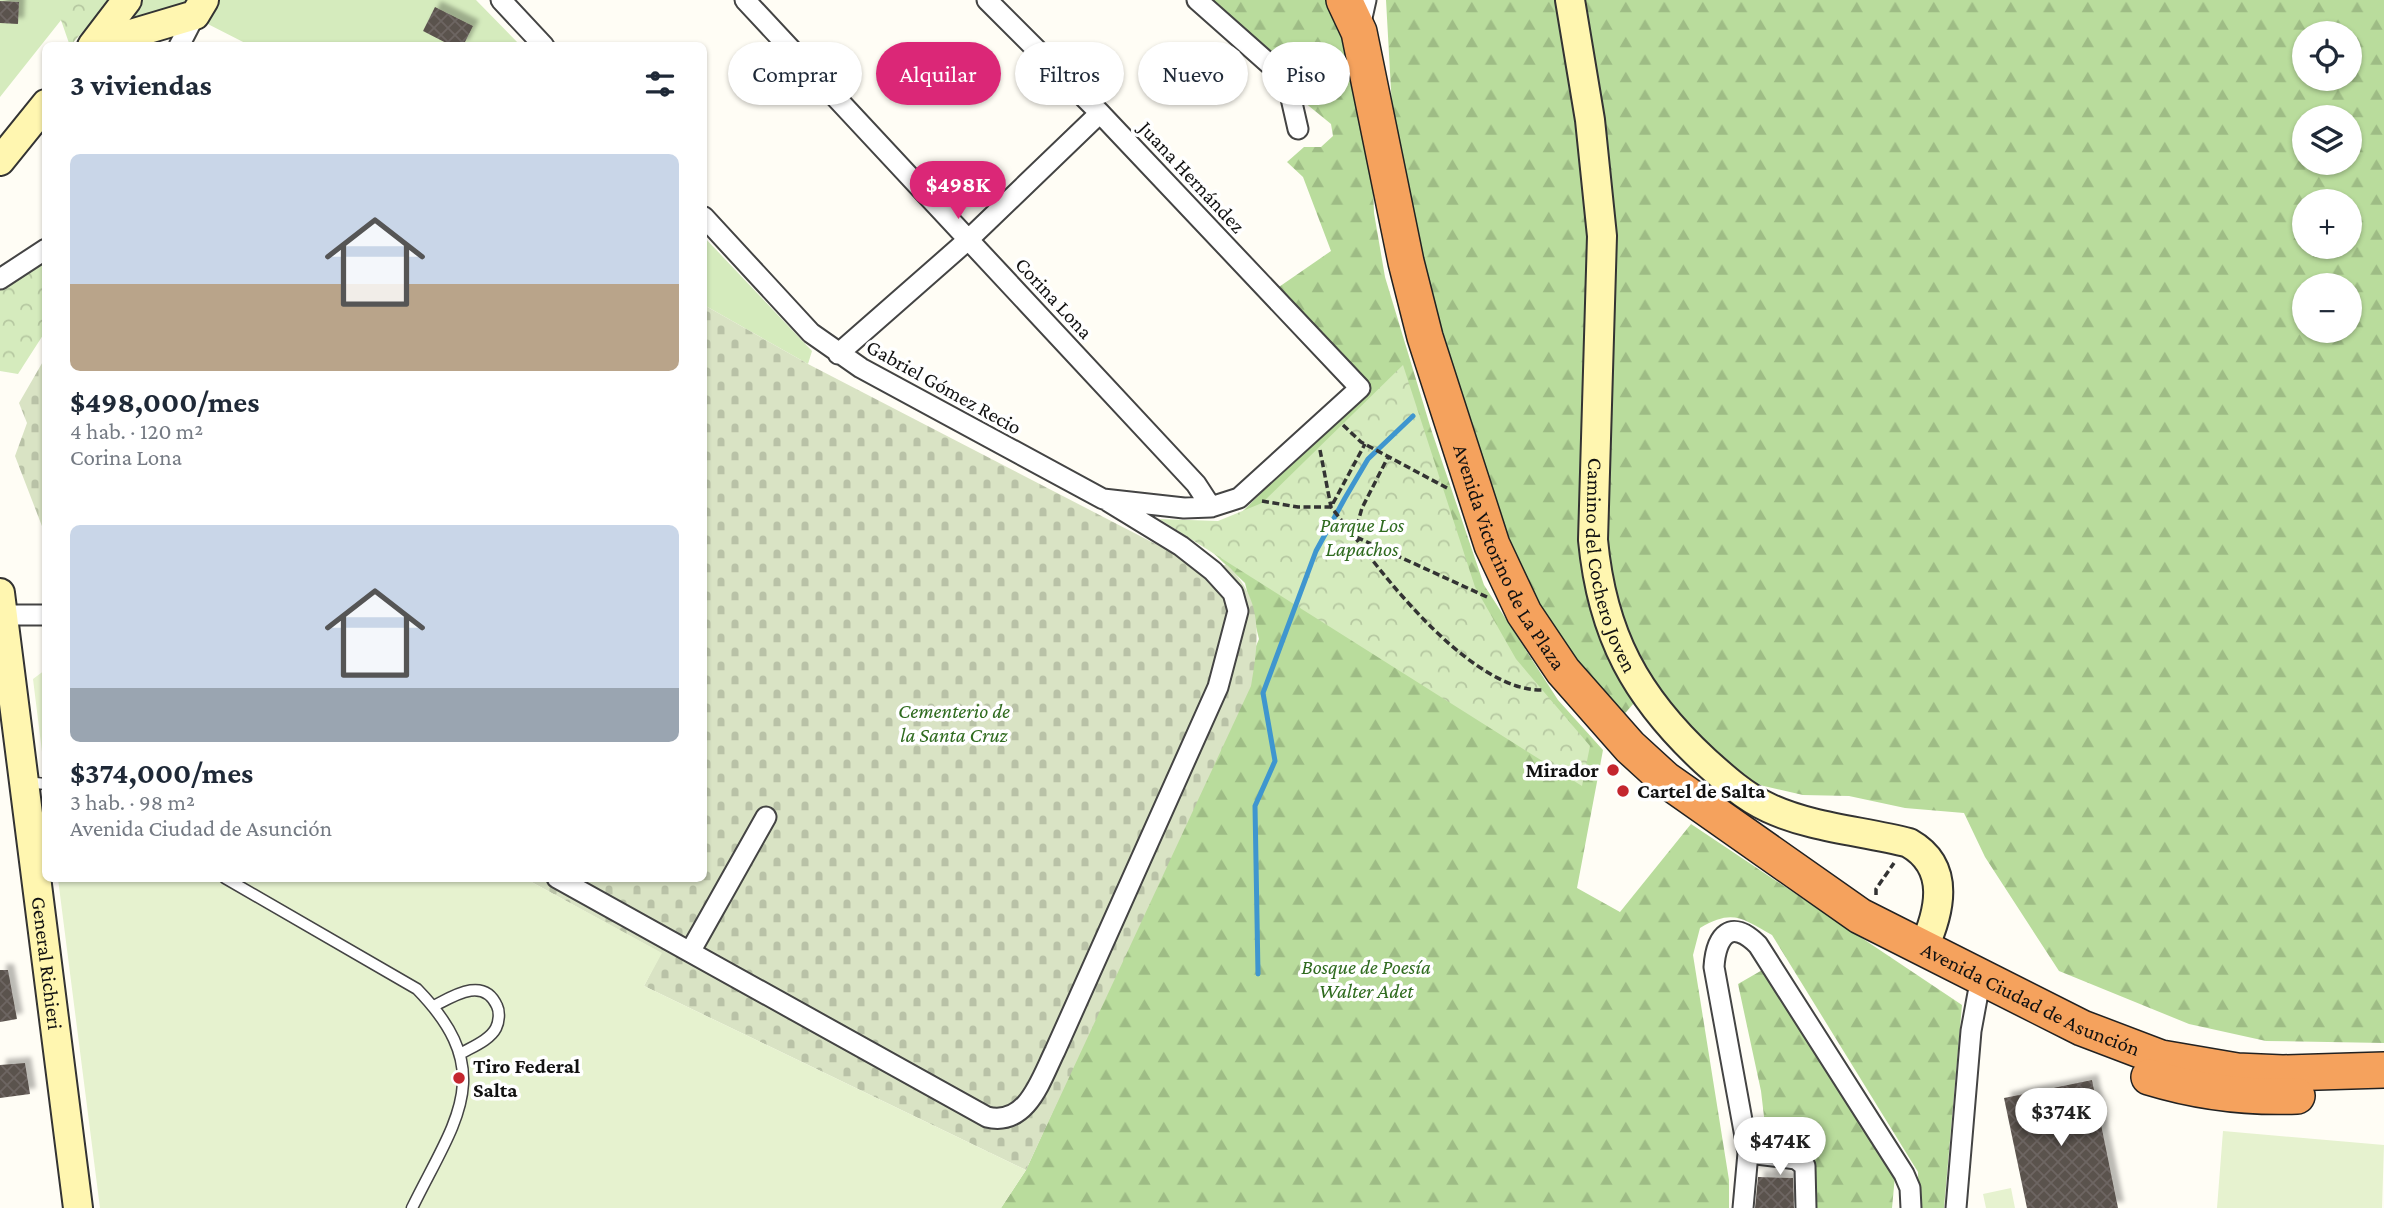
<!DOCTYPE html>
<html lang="es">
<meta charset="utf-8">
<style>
:root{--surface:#fff;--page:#f2f2f3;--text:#1f2937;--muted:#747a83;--accent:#db2777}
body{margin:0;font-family:"Crimson Pro",serif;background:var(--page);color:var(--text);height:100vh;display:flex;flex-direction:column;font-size:26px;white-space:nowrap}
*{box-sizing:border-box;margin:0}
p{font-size:23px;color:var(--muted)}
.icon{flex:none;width:38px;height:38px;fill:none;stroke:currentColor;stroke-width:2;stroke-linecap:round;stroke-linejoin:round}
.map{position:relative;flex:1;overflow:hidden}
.drawer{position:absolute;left:42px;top:42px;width:665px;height:840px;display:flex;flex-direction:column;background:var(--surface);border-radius:10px;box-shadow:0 2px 5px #0004}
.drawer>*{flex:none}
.hud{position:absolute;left:728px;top:42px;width:665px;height:63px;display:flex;gap:14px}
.fabs{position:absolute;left:2292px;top:21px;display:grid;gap:14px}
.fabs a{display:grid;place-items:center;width:70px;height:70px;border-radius:50%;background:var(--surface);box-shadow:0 2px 5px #0004;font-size:35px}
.price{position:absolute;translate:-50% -60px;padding:0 16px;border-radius:24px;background:#fff;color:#222;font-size:23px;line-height:46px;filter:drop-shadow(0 2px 4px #0008)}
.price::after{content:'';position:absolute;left:50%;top:42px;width:21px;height:16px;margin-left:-10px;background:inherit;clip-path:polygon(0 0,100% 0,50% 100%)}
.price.selected{background:var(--accent);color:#fff}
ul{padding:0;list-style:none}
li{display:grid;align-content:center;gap:14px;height:371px;padding:0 28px}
li span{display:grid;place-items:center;height:217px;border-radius:10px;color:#555}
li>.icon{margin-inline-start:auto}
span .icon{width:126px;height:126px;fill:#fffc;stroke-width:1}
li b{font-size:30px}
h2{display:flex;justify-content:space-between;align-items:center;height:84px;padding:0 28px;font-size:30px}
.pill{padding:0 24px;border-radius:32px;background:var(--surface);box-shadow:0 2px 5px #0004;font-size:24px;line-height:63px}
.pill.selected{background:var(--accent);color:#fff}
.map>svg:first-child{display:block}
.grass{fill:#d5ebbd}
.forest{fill:url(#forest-firs);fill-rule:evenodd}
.cemetery{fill:url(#cemetery-stones)}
.park{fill:url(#park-crowns)}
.pitch{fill:#e6f2cf}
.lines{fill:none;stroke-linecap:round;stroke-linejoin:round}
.stream{stroke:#3f96cf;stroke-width:5}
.building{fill:url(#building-cross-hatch);filter:url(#shadow)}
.lane-casing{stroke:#444;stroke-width:13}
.street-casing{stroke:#444;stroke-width:23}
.secondary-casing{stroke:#333;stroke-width:32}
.highway-casing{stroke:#222;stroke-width:38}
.path{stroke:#333;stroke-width:3.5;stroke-dasharray:7 3.5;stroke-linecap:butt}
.lane{stroke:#fff;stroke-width:10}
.street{stroke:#fff;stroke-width:19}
.secondary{stroke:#fff6b0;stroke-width:28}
.highway{stroke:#f5a25d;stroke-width:35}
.poi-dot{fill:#c4262e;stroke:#fff;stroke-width:2.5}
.labels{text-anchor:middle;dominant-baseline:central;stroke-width:7;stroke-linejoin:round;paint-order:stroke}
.street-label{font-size:21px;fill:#111;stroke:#fff}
.park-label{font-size:21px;font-style:italic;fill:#2f6b1f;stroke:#fff}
.poi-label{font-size:21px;font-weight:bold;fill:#111;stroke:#fff;text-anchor:start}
</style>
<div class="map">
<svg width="2384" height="1208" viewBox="0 0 2384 1208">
<defs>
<pattern id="forest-firs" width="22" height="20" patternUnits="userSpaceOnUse" patternTransform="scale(1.75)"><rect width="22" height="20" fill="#b9dc9c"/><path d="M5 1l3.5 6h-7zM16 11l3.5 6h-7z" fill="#9ebc85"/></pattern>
<pattern id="cemetery-stones" width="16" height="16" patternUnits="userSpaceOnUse" patternTransform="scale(1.75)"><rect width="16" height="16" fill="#d9e3c4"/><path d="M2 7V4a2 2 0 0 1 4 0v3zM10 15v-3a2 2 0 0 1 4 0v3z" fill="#b9c2a7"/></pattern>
<pattern id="park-crowns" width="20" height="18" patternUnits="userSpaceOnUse" patternTransform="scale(1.75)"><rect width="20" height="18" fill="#d5ebbd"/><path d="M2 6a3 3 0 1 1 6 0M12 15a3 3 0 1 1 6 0" fill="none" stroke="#b6c8a1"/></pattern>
<pattern id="building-cross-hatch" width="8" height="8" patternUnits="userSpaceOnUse" patternTransform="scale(1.75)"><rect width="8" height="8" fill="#5a524d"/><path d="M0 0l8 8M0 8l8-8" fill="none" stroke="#6d6662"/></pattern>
<filter id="shadow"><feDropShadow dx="6" dy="-6" stdDeviation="2" flood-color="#0004"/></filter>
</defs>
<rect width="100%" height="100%" fill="#fffdf5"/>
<!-- grass -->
<path class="grass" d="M0,0H77L0,97Z
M136,0H198L116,27Z
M210,0H476L520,45H249L198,19Z
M704,237L812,351L808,364L704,305Z"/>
<!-- forest -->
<path class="forest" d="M1208,0H1329L1336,8L1372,157L1374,213L1385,277L1431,429L1484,585L1558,700L1603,750L1577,888L1620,912L1691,824L1962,1005L1944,1208H1919L1918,1172L1772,935C1741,918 1733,909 1700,928L1693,955L1729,1180V1208H1001L1026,1170L1127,948L1259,639L1245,583L1207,547L1367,387L1276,289L1331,251L1303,177L1287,162L1304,147H1321L1333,136L1331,124L1304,102L1287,69Z
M1386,0H2384V1043L2266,1041L2189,1024L2059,971L1985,857L1964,813L1905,808L1849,796L1803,795L1738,780L1640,696L1621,718L1579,666L1519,574L1452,392L1393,126ZM2305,33H2350V79H2305ZM2305,117H2350V163H2305ZM2305,201H2350V247H2305ZM2305,285H2350V331H2305Z
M1764,969L1895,1176L1892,1208H1813V1157L1767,1142L1761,1091L1738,984Z"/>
<!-- cemetery -->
<path class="cemetery" d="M704,305L808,364L1198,566L1227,565C1264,600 1259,639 1251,686L1026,1170L644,986L661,953L526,879L704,878Z
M45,358V534L15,456L27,423L19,403Z"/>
<!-- park -->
<path class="park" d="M54,0H111L70,46Z
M45,255V332L18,374L0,371V288Z
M1403,365L1475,587L1516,659L1590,746L1582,786L1159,519L1218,521L1262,503Z"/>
<!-- pitch -->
<path class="pitch" d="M45,670V776L33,679Z
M58,879H526L662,953L644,986L1026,1170L1001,1208H100Z
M2223,1131L2384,1145L2382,1208H2217Z
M2011,1188L2015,1208H1986L1983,1194Z"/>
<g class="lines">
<!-- stream -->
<path class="stream" d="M1258,974L1255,806L1275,761L1263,693L1316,551L1345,498L1368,459L1413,416"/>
</g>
<!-- building -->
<path class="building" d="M0,1L19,2L18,24L0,23Z
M435,7L473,26L463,46H452L423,31Z
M0,970H8L17,1019L0,1022Z
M25,1063L30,1094L0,1098V1065Z
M2092,1080L2118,1208H2027L2004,1098Z
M1758,1177L1793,1178L1794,1208H1755Z"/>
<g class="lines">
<!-- lane casing -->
<g class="lane-casing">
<path id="lane" d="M25,782L46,784
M225,878L417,989C499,1073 455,1120 412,1208
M434,1006C453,996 484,976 497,1006C500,1012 499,1022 496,1028C490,1040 472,1047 460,1054"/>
</g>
<!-- street casing -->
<g class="street-casing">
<path id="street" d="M501,0L544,46
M745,0L1196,484L1211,507
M1197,0L1276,70L1290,94L1298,129
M1359,31L1366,0
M179,46L195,15
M704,217L811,333L861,368L1103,499L1184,508L1211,507L1239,498L1360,388L1100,113L987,0
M0,279L46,249
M838,354L969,239L1100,113
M3,615H46
M557,878L987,1117C1027,1127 1041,1079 1055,1051L1218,687L1238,611L1233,593L1213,571L1181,546L1109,502
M690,952L766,817
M1748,1153L1796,1159L1805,1166L1806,1208
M1743,1208L1748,1153L1714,967C1716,935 1731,918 1758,945L1904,1174L1910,1188L1911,1208
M1956,1208L1971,1031L1978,993"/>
</g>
<!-- secondary casing -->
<g class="secondary-casing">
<g id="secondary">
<path id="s1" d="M1570,0L1590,120L1602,236L1593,540C1602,635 1636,697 1705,761C1725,779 1745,797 1769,808C1812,828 1863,831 1909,843C1951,867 1940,912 1923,949"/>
<path d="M92,46L127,0"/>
<path d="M103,46L111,40L195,15L204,0"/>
<path d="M0,161L46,104"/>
<path id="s2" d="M0,593L78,1208"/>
</g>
</g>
<!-- highway casing -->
<g class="highway-casing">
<g id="highway">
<path id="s3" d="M1344,0L1359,32L1406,262L1425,337L1492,545L1524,613L1563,671L1630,747L1665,779L1860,916L2082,1028L2161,1058L2237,1071L2283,1073L2384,1070"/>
<path d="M2149,1077C2198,1092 2246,1098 2297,1096"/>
</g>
</g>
<!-- path -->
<path class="path" d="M1343,425L1361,442L1447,488
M1320,450L1331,507L1353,535
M1262,501L1298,507H1331L1365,444
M1354,536L1362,508L1388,457
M1487,597L1354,536C1391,586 1476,693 1544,690
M1876,895V889L1894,863"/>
<!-- lane -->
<use href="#lane" class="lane"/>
<!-- street -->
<use href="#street" class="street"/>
<!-- secondary -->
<use href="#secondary" class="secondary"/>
<!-- highway -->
<use href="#highway" class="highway"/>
</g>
<!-- markers -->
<g class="poi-dot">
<circle cx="1613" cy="770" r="7"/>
<circle cx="1623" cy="791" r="7"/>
<circle cx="459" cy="1078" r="7"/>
</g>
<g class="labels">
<!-- street labels -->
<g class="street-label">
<text transform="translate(1192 177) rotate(47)">Juana Hernández</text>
<text transform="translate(1054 298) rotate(47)">Corina Lona</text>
<text transform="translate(944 387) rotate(29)">Gabriel Gómez Recio</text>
<text stroke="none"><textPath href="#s3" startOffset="584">Avenida Victorino de La Plaza</textPath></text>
<text stroke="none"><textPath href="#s1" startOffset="570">Camino del Cochero Joven</textPath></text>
<text stroke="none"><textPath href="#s2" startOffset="373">General Richieri</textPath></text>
<text stroke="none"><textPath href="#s3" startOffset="1288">Avenida Ciudad de Asunción</textPath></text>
</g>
<!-- park labels -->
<g class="park-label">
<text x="1362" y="525">Parque Los<tspan x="1362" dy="24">Lapachos</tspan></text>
<text x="954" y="711">Cementerio de<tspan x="954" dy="24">la Santa Cruz</tspan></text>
<text x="1366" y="967">Bosque de Poesía<tspan x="1366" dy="24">Walter Adet</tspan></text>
</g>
<!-- poi labels -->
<g class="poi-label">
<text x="1599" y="770" text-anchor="end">Mirador</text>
<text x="1637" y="791">Cartel de Salta</text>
<text x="473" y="1066">Tiro Federal<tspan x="473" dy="24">Salta</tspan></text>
</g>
</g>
</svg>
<div class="fabs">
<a><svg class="icon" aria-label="locate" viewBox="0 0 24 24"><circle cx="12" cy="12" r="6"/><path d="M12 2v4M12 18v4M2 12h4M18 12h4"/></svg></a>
<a><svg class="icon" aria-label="layers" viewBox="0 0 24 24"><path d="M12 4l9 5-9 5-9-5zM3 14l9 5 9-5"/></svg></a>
<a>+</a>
<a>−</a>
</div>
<b class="price selected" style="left:958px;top:221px">$498K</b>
<b class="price" style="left:2061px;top:1148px">$374K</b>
<b class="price" style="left:1780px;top:1177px">$474K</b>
<div class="hud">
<a class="pill">Comprar</a>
<a class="pill selected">Alquilar</a>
<a class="pill">Filtros</a>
<a class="pill">Nuevo</a>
<a class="pill">Piso</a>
</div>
<section class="drawer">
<h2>3 viviendas<svg class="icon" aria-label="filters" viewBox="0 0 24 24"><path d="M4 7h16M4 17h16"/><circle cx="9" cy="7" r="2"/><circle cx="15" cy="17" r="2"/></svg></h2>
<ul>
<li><span style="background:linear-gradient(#c9d6e8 60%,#b9a48a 0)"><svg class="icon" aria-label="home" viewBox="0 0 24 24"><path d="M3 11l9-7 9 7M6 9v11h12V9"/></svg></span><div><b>$498,000/mes</b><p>4 hab. · 120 m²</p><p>Corina Lona</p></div></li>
<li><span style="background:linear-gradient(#c9d6e8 75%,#9aa5b1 0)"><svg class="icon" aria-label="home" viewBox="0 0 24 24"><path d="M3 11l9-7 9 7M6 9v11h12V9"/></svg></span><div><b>$374,000/mes</b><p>3 hab. · 98 m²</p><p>Avenida Ciudad de Asunción</p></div></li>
</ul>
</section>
</div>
